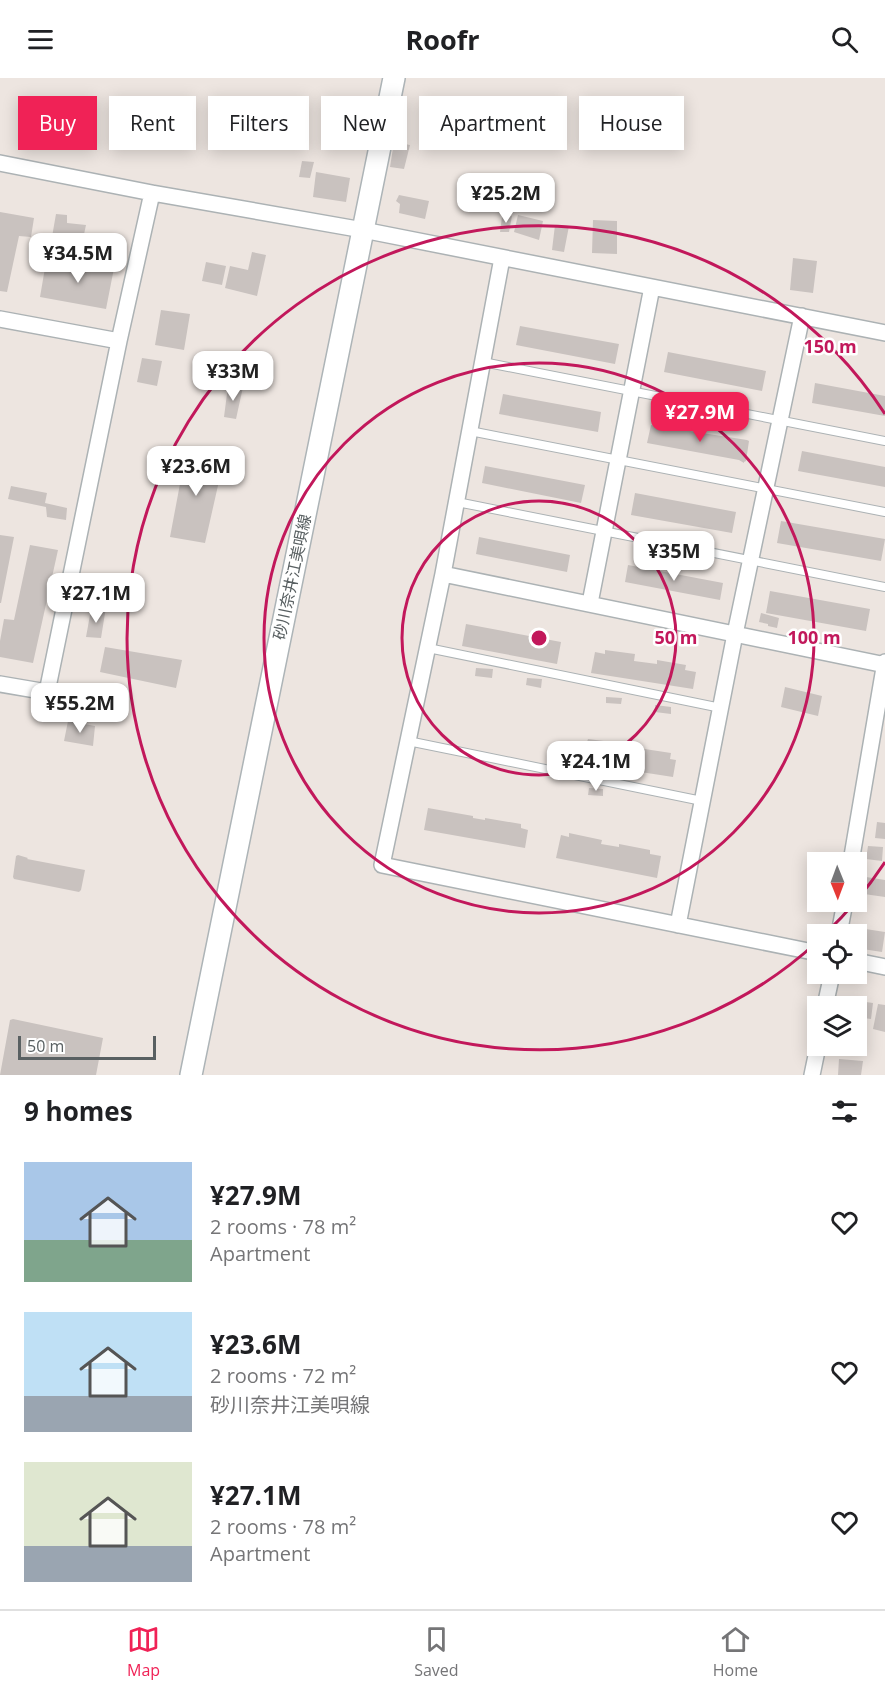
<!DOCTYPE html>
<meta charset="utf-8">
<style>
:root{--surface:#fff;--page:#f2f2f2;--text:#202124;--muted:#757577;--line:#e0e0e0;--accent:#f02256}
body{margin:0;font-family:"Open Sans","Noto Sans JP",sans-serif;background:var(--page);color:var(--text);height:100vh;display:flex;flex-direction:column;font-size:22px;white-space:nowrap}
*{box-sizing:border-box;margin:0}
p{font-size:20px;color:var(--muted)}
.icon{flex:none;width:33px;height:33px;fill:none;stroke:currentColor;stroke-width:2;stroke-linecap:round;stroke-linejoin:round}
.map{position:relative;height:997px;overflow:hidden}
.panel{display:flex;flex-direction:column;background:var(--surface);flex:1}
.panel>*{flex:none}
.top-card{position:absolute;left:18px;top:18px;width:849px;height:54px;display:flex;gap:12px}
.needle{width:39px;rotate:179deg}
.tools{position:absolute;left:807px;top:774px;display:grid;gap:12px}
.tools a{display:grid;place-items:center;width:60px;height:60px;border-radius:0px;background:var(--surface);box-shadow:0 3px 15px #0003;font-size:30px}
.scale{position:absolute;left:18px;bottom:15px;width:138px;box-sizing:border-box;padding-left:6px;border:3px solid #596062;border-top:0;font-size:16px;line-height:21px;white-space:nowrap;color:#596062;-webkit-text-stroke:4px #fff;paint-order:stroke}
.price{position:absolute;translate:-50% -51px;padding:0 14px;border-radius:12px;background:#fff;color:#222;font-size:20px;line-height:39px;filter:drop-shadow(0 2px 3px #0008)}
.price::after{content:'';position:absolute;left:50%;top:36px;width:18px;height:14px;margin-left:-9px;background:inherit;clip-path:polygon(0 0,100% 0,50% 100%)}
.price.current{background:var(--accent);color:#fff}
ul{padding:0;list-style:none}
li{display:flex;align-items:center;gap:18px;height:150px;padding:0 24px}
li span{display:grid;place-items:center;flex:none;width:168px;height:120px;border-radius:0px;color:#555}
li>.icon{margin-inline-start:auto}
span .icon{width:72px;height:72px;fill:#fffc;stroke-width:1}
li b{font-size:26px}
h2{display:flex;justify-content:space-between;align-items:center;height:72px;padding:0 24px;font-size:26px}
.pill{padding:0 21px;border-radius:0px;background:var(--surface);box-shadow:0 3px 15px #0003;font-size:21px;line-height:54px}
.pill.current{background:var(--accent);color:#fff}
header{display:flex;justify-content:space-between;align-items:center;height:78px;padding:0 24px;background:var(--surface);font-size:27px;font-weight:700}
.tab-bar{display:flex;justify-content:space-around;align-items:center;height:84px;border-top:2px solid var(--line);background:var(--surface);font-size:16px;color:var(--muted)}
.tab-bar a{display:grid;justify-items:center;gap:3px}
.tab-bar .current{color:var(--accent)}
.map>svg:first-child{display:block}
.building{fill:#c9c2bf}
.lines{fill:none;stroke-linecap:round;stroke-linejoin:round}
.lane-casing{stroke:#acb2b4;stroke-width:10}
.street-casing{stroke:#acb2b4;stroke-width:18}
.secondary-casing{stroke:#adb4b7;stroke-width:24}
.lane{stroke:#fff;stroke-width:8}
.street{stroke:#fff;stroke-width:15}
.secondary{stroke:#fff;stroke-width:21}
.ring{fill:none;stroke:#c2185b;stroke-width:3}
.labels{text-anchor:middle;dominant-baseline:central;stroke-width:5;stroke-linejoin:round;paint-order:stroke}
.street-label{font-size:16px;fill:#596062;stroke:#fff}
.centre{fill:#c2185b;stroke:#fff;stroke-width:3}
.ring-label{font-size:18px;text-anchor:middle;font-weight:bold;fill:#c2185b;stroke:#fff;stroke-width:5;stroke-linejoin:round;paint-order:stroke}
</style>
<header><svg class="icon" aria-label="menu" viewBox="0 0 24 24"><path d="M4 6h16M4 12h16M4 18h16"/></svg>Roofr<svg class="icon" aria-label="search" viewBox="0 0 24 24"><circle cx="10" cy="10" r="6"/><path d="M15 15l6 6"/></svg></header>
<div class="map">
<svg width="885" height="997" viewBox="0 0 885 997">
<rect width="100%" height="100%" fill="#ede5e0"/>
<!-- building -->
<path class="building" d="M345,51L361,53V61L344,59Z
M394,64L410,67L404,91L390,89Z
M302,83L314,84L310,100L299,99Z
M316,94L350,100L346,124L313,119Z
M399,117L429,123L425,141L399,135L400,126L396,123Z
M0,134L34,140L31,159L19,158L7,214L0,213Z
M56,136L67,137V145L86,147L81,170H79L75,181L49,176Z
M518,137L543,143L539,162L514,154Z
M512,138L509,154H500L502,139Z
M593,142L617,143V176L592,175Z
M555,147L569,148L564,174L552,172Z
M252,174L266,177L257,218L225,210L230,188L248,192Z
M793,180L817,183L813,215L790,212Z
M101,183L115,185L106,231L40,219L46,184L100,192Z
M206,184L226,188L222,207L202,203Z
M161,232L190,236L184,272L155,267Z
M520,248L619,266L615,286L516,267Z
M668,274L766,293L762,313L664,294Z
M142,280L162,283L157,308L137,304Z
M200,289L221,292L219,303L199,300Z
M815,305L885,318V338L812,325Z
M228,308L243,309L236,341L224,339Z
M503,316L601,334L598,354L499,336Z
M651,347L747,362L749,363L746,383L744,384V385L739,382L647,365Z
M802,373L885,389V409L798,393Z
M186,374L224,381L205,465L170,459Z
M485,388L585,407L581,425L482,405Z
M11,408L47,415L45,425L67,430L66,442L47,439L46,429L8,421Z
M635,415L736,434L732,455L631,437Z
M781,443L885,461L881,483L777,465Z
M0,457L14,459L1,525H0Z
M479,459L570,477L567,494L476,476Z
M30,467L58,472L33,585L0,579V563L4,541L14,542Z
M628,487L723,505L720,522L625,504Z
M770,513L870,531L866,553L766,535Z
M99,529H106L101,560L86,559L90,537L98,536Z
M761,535L779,540L777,550L768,548V546L759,544Z
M466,546L561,564L557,586L462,568Z
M105,569L182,582L176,610L100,594Z
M605,572L635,576L634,583L657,586V582L686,587L685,592L696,594L693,611L591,595L595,574L605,576Z
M476,590L493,591L492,600L475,598Z
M527,600L542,601L541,610L526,607Z
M785,609L822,618L818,638L781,629Z
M606,619L622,620L621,626L606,625Z
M655,627L671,629V636L655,634Z
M68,643L95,648L93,668L64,663Z
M588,661L619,665V670L638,673V670L671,675L670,681L676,682L673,699L576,684L579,663L587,664Z
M589,710L603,711V718L588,717Z
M428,730L473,738V740L485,742V740L521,746V750L528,752L525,770L424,752Z
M877,744L885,745V761L875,760Z
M569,755L602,762L601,766L619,769V766L650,772V776L661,778L657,800L556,780L561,757L569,759Z
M868,768L883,769L882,783L866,781Z
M18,777L28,780L27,781L85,792L81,812L79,814L14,801L13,799L16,778Z
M866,799L885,802V819L864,816Z
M859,850L885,854L882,874L856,870Z
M852,922L873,925L871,941L856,939V928H851Z
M878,926L885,927V954L873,951Z
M13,941L103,960L96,997H0L10,942Z
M839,981L863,983L861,997H838Z"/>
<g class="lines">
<!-- lane casing -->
<g class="lane-casing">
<path id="lane" d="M483,284L885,363
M470,353L885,434
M457,424L885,509
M428,570L721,630
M408,663L702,723"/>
</g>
<!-- street casing -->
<g class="street-casing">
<path id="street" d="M0,85L152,115L363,152L885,255
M502,180L443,496L382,787L818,875
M0,241L119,263
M443,496L885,587
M590,525L652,209
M0,606L47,614L119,263L152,115
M851,784L885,584
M678,847L735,556L802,238
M839,856L845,824
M856,883L885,889
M825,928L832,896
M812,997L818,968"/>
</g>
<!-- secondary casing -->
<g class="secondary-casing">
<path id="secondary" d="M191,997L394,0"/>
</g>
<!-- lane -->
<use href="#lane" class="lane"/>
<!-- street -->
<use href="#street" class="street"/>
<!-- secondary -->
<use href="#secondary" class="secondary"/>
</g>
<!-- distance rings -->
<g class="ring">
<circle cx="539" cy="560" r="137"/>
<circle cx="539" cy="560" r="275"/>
<path d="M885 784A412 412 0 0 1 825 856M817 864A412 412 0 1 1 885 336"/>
</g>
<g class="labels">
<!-- street labels -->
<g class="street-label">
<text transform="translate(292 499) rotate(-78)">砂川奈井江美唄線</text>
</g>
</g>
<circle cx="539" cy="560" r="9" class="centre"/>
<g class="ring-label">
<text x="830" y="275">150 m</text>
<text x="676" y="566">50 m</text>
<text x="814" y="566">100 m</text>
</g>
</svg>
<div class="tools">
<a><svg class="needle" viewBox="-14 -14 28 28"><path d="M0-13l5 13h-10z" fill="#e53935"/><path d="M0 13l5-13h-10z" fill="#757577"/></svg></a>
<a><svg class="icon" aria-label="locate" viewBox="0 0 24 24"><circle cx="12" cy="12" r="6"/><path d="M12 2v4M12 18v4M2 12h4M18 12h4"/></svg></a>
<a><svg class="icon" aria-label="layers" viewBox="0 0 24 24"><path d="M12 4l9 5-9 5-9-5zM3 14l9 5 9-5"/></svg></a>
</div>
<div class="scale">50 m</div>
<b class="price" style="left:506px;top:146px">¥25.2M</b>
<b class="price" style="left:78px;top:206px">¥34.5M</b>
<b class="price" style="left:233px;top:324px">¥33M</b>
<b class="price current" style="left:700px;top:365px">¥27.9M</b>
<b class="price" style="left:196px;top:419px">¥23.6M</b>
<b class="price" style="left:674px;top:504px">¥35M</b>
<b class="price" style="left:96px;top:546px">¥27.1M</b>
<b class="price" style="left:80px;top:656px">¥55.2M</b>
<b class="price" style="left:596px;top:714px">¥24.1M</b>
<div class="top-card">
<a class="pill current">Buy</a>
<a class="pill">Rent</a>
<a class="pill">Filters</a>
<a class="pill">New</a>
<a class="pill">Apartment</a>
<a class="pill">House</a>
</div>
</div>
<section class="panel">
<h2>9 homes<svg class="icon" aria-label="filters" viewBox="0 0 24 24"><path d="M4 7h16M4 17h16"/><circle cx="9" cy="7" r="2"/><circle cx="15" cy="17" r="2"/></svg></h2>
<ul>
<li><span style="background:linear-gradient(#a9c7e8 65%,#7fa58c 0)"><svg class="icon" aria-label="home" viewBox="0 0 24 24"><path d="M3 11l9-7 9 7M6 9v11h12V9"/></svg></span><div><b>¥27.9M</b><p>2 rooms · 78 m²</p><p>Apartment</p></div><svg class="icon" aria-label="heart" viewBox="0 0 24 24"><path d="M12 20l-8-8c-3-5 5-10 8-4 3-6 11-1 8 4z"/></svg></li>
<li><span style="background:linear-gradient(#bfe0f5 70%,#9aa5b1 0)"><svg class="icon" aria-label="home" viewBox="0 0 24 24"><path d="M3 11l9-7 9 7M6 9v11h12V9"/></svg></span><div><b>¥23.6M</b><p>2 rooms · 72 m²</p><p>砂川奈井江美唄線</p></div><svg class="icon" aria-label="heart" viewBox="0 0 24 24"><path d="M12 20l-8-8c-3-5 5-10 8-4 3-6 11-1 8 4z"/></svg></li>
<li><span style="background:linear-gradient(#dfe7d0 70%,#9aa5b1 0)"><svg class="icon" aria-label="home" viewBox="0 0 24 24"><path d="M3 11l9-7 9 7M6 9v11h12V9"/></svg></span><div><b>¥27.1M</b><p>2 rooms · 78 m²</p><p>Apartment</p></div><svg class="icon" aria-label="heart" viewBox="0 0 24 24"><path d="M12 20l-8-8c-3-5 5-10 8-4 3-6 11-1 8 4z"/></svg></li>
</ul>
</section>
<nav class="tab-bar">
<a class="current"><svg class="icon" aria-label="map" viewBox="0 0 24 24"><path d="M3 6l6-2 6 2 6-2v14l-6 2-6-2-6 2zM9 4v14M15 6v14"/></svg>Map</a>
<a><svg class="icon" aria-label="saved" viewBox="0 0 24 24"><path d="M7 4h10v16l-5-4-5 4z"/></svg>Saved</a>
<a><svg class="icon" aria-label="home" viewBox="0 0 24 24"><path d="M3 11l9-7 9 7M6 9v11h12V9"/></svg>Home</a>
</nav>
